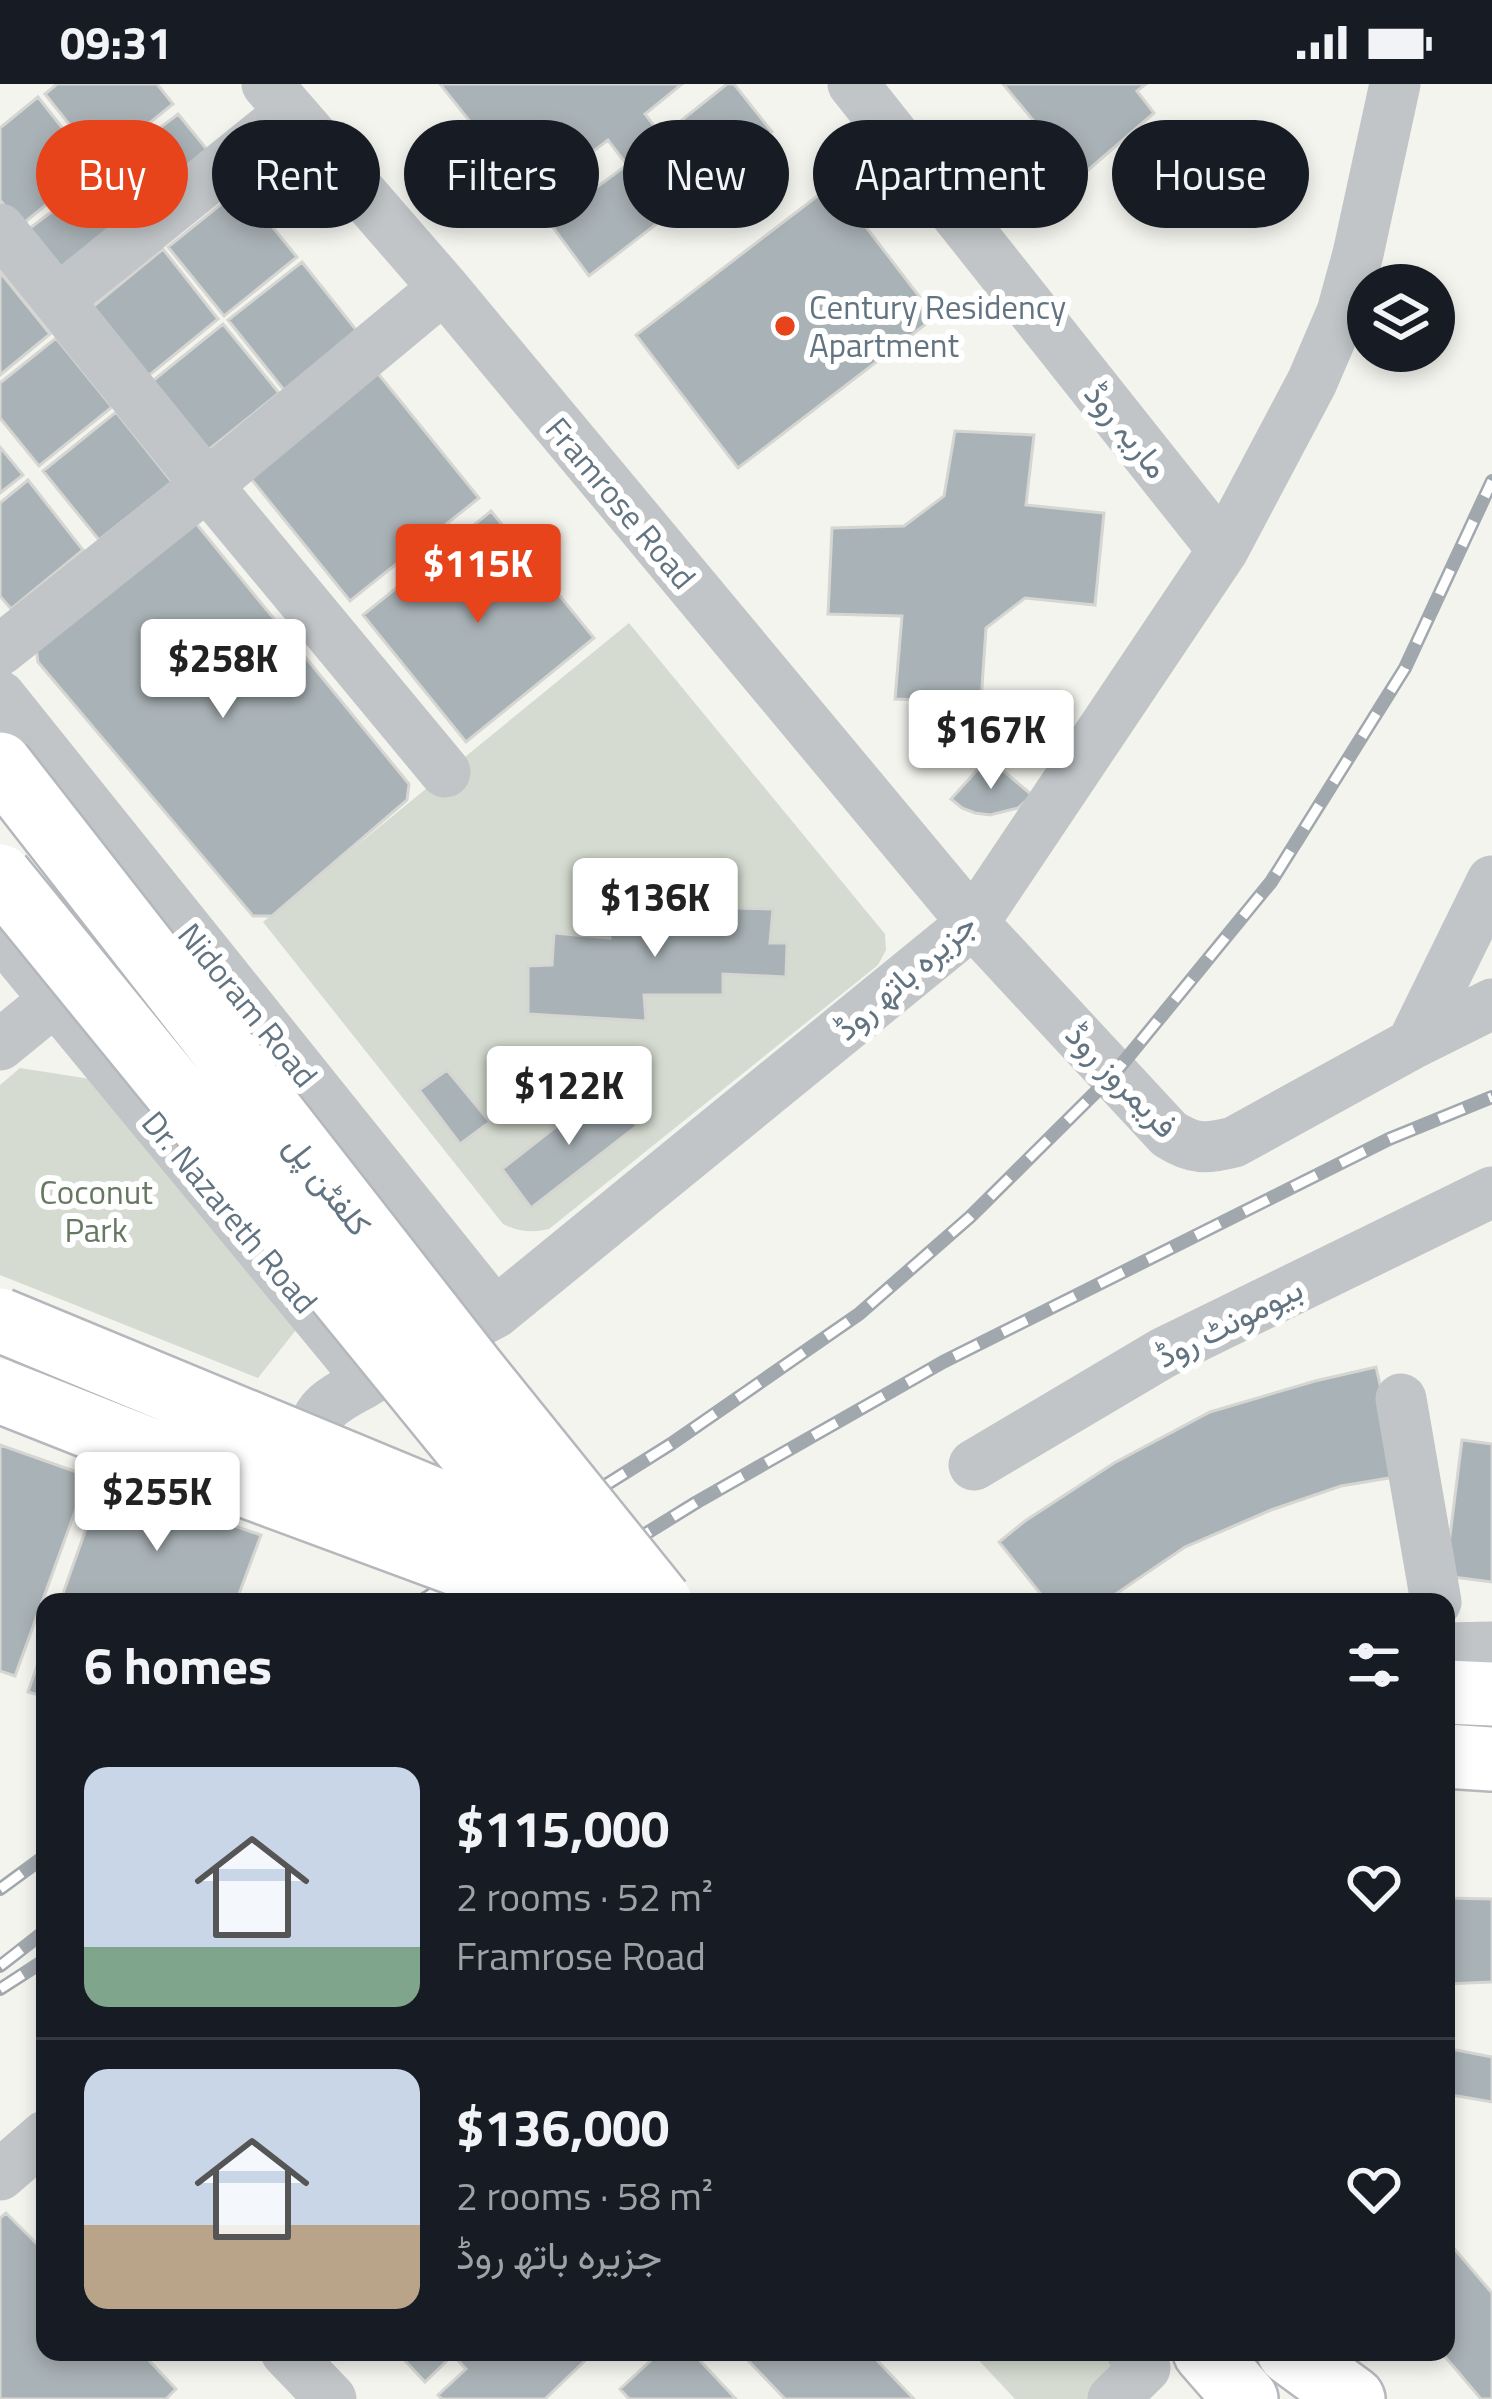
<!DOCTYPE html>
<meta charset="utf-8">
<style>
:root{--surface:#171b24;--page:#242831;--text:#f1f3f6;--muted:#9ea1a6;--line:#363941;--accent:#e7441c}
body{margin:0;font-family:"Titillium Web",Vazirmatn,sans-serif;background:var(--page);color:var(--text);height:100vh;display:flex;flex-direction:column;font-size:45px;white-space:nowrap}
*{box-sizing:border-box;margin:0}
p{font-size:39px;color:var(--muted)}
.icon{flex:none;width:66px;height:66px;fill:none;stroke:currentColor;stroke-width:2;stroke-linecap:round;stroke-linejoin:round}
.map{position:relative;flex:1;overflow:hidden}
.sheet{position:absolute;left:36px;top:1509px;width:1419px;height:768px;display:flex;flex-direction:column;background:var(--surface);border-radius:24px;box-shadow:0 6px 18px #0003}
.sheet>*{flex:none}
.guide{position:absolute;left:36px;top:36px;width:1422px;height:108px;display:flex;gap:24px}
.fabs{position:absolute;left:1347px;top:180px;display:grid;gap:24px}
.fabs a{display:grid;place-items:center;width:108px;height:108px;border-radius:50%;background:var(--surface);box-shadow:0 6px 18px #0003;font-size:60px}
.price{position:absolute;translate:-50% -102px;padding:0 27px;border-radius:12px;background:#fff;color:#222;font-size:39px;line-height:78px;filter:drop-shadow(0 3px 6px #0008)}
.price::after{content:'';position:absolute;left:50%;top:72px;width:36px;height:27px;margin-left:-18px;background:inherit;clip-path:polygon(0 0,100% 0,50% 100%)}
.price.selected{background:var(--accent);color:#fff}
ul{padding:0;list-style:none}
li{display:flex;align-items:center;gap:36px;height:300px;padding:0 48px}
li+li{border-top:3px solid var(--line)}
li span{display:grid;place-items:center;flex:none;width:336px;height:240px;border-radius:24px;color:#555}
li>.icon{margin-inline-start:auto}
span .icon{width:144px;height:144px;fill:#fffc;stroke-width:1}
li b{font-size:51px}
h2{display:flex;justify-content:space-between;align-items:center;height:144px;padding:0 48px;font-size:51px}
.pill{padding:0 42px;border-radius:54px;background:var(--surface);box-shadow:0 6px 18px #0003;font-size:42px;line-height:108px}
.pill.selected{background:var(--accent);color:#fff}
.status{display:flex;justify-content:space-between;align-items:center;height:84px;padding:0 60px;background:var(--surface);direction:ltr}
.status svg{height:33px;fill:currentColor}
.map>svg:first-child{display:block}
.green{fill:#d5dbd0}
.building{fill:#a9b2b6;stroke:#d5d5d2;stroke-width:3}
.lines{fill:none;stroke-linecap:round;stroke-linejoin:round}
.major-casing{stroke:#b4b8bc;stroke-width:68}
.minor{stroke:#c1c5c8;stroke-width:51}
.major{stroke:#fff;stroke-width:63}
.rail-casing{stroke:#a1a8ad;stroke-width:14}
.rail{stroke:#fff;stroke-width:9;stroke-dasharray:27;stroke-linecap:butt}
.major-bridge-casing{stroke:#b4b8bc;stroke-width:68;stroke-linecap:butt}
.major-bridge{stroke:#fff;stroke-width:63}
.poi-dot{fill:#e7441c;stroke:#fff;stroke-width:4.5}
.labels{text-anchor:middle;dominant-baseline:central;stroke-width:12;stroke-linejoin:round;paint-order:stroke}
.poi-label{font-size:33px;fill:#627481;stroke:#fff;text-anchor:start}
.street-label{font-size:33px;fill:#627481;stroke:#fff}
.park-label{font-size:33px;fill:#667861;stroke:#fff}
</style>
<div class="status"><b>09:31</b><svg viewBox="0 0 49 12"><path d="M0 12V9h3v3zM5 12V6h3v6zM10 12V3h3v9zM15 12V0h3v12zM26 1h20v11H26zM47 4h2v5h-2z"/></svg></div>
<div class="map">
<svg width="1492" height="2315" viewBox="0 0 1492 2315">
<rect width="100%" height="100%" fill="#f4f4ef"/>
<!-- green -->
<path class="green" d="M629,539L885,850L886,866L878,881L549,1145C532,1149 519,1148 503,1140L263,838Z
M20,984L116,999L303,1237L258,1294L0,1191V1001Z
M971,2268H1133L1113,2315H1015Z"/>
<!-- building -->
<path class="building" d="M57,0H157L173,20L100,79L45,10Z
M440,0H682L645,30L662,52L727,0H734L772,48L709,98L690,74L642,109L663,135L589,192L549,138L627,81L608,56L531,114Z
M1003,0H1146L1137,7L1154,29L1080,93Z
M38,13L93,83L20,142L0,116V44Z
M178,30L209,68L138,125L106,85Z
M98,93L129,131L59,187L26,147Z
M833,100L935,233L738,384L636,251Z
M241,104L297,173L224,232L168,163Z
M163,165L218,235L146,294L90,225Z
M302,178L357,247L284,306L228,236Z
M0,188L50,250L0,291Z
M223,240L279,309L206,368L150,299Z
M56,254L112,323L39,382L0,334V299Z
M376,287L479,414L350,517L248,391Z
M116,328L172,398L99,456L43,387Z
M955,347L1034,351L1026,421L1104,429L1095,521L1025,514L986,544L981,618L895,615L902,532L828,530L832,444L904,442L944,412Z
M0,363L23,391L0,409Z
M28,396L83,466L11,525L0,512V419Z
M491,427L594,554L466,658L363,531Z
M194,437L409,700L407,716L272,832H253L38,578L35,557Z
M988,674L1032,711L1018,724L990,731L975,729L962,724L951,715Z
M650,807L692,808V823L773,825L770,859H787L786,893L723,890V911H644L646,937L528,930V882L552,881L554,849L610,854V839L648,838Z
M447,986L490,1038L460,1060L419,1006Z
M604,1005L637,1042L531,1124L502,1085Z
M1376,1283L1401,1392L1341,1402L1271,1426L1185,1463L1104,1518H1047L999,1458L1025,1437L1114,1379L1210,1328L1315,1297Z
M1462,1356L1492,1360V1498L1445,1492Z
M0,1361L88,1392L15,1592L0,1587Z
M103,1397L261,1451L236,1518H60Z
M45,1559V1613L28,1608Z
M1446,1814L1492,1815V1898L1446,1900Z
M1446,1964L1492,1973V2018L1446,2010Z
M6,2129L45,2168V2268H141L176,2305L166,2315H0V2134Z
M1446,2155L1492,2209V2315H1481L1441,2268H1446Z
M397,2268H594L545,2315H442L438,2311L466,2285L453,2271L425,2298Z
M660,2268H692L736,2315H629L620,2305Z
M740,2268H869L914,2315H785Z"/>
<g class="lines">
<!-- major casing -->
<g class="major-casing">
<path id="major" d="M1446,1608L1492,1610
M1446,1672L1492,1675
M1205,2268L1246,2315
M1289,2268L1353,2315"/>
</g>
<!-- minor -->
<path class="minor" d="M267,0L444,204L973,839L1169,1050C1194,1066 1206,1065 1234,1058L1412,960L1492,920
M853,0L1223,466
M0,145L207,401L445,688
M58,216L291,28
M0,566L207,401L444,204
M0,612L495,1229
M0,849L369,1296L495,1229L973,839L1223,466L1312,298L1342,228L1358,170L1395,0
M1412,960L1492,797
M0,961L55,916
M1401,1315L1436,1518
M974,1381L1163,1269L1492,1108
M349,1388L315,1347C315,1320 349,1309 369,1296
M1446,1564L1492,1563
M0,2091L45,2052
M286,2268L331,2315
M1113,2315L1145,2284L1132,2268"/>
<!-- major -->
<use href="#major" class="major"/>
<!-- rail casing -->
<g class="rail-casing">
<path id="rail" d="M419,1518L671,1360L859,1230L970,1133L1114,990L1271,798L1405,584L1492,397
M535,1518L697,1418L943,1278L1389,1055L1492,1013
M0,1805L45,1772
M0,1882L45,1847
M0,1905L45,1876"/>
</g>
<!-- rail -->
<use href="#rail" class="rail"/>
<!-- major-bridge casing -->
<g class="major-bridge-casing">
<path id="major-bridge" d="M0,680L473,1286L660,1518
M0,792L592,1518
M0,1236L541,1460
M0,1307L147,1365L561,1518"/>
</g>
<!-- major-bridge -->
<use href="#major-bridge" class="major-bridge"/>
</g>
<!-- markers -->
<circle class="poi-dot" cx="785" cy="242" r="12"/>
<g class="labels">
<!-- poi labels -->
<g class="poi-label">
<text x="809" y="223">Century Residency<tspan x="809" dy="38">Apartment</tspan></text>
</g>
<!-- street labels -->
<g class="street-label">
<text transform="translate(1127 346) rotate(51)">ماریہ روڈ</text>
<text transform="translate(621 419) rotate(50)">Framrose Road</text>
<text transform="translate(905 892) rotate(-41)">جزیرہ باتھ روڈ</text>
<text transform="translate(248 921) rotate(51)">Nidoram Road</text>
<text transform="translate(1122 996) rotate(46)">فریمروز روڈ</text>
<text transform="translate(328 1101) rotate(52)">کلفٹن پل</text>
<text transform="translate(230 1128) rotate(50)">Dr. Nazareth Road</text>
<text transform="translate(1229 1238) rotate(-27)">بیومونٹ روڈ</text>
</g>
<!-- park labels -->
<g class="park-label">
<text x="96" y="1108">Coconut<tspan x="96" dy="38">Park</tspan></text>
</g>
</g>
</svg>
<div class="fabs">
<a><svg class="icon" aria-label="layers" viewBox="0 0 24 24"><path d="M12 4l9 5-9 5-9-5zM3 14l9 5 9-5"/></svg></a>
</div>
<b class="price selected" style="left:478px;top:542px">$115K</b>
<b class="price" style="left:223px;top:637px">$258K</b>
<b class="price" style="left:991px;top:708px">$167K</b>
<b class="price" style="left:655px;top:876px">$136K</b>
<b class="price" style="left:569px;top:1064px">$122K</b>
<b class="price" style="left:157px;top:1470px">$255K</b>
<div class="guide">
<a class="pill selected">Buy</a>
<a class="pill">Rent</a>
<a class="pill">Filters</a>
<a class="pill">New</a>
<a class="pill">Apartment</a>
<a class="pill">House</a>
</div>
<section class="sheet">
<h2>6 homes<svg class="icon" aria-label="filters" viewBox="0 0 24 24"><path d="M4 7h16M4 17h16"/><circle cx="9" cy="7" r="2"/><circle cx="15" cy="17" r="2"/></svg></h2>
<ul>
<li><span style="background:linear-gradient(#c9d6e8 75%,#7fa58c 0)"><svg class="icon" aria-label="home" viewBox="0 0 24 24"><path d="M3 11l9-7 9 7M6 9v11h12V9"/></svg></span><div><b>$115,000</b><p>2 rooms · 52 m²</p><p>Framrose Road</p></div><svg class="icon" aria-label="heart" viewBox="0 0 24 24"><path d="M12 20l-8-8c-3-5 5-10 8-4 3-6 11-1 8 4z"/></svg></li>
<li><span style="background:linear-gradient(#c9d6e8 65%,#b9a48a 0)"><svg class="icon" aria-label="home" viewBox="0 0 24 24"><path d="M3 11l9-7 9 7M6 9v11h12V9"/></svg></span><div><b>$136,000</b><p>2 rooms · 58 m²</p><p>جزیرہ باتھ روڈ</p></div><svg class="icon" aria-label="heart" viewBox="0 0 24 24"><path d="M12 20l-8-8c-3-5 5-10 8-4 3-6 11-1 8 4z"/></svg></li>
</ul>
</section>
</div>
